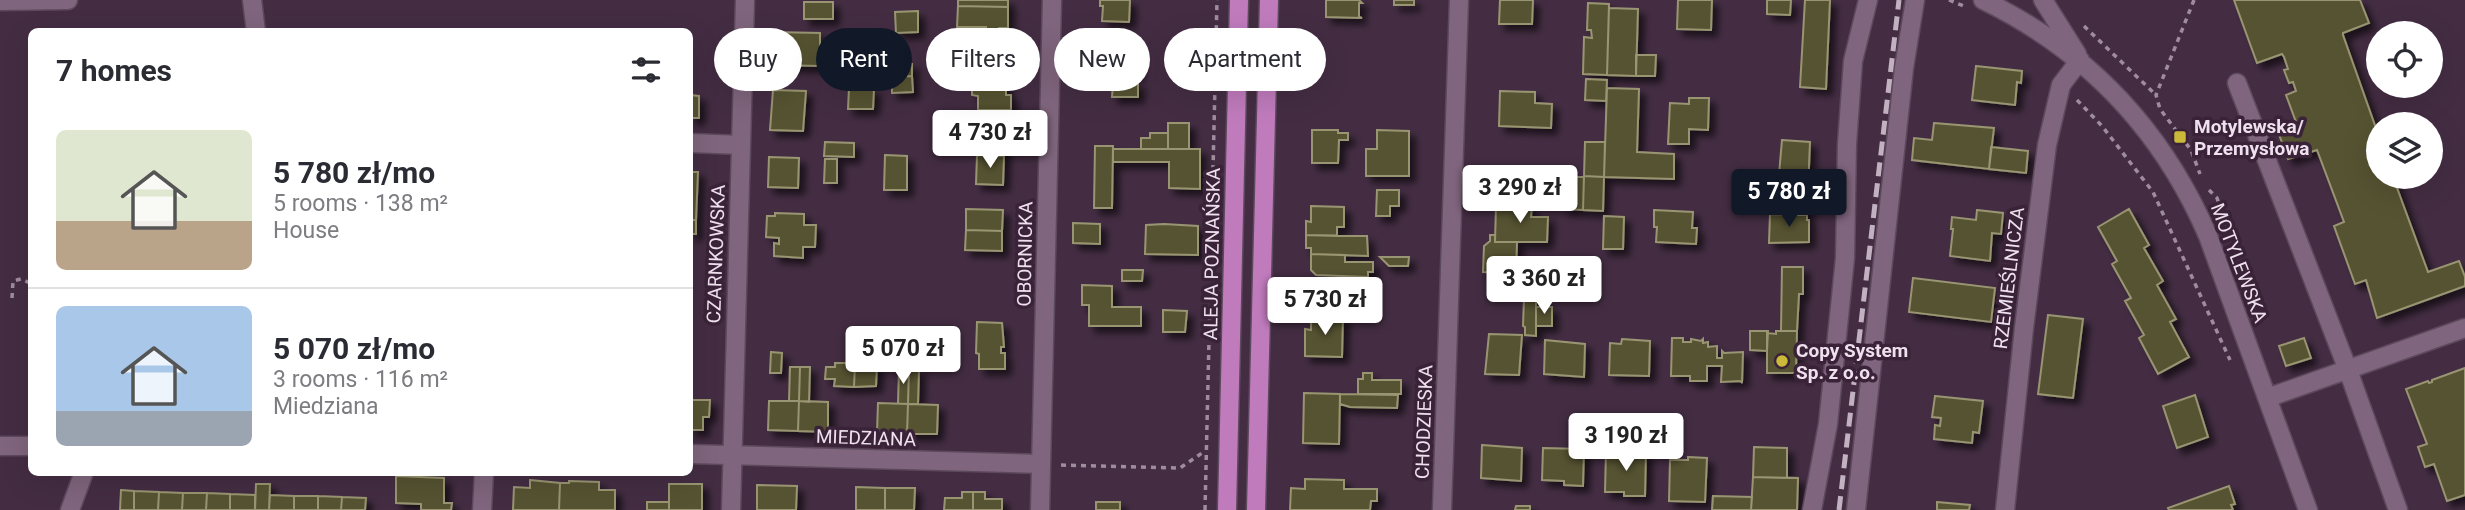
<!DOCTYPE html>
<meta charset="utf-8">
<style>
:root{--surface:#fff;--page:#f7f7f7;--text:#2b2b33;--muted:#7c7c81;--line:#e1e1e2;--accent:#111827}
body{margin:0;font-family:Roboto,sans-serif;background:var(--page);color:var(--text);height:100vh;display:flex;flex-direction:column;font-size:26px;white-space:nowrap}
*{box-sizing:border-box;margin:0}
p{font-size:23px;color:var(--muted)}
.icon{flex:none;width:38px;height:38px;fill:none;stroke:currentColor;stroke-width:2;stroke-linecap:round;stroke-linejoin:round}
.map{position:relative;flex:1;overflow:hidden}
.sheet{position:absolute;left:28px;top:28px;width:665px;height:448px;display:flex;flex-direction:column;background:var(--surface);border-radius:10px;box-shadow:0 7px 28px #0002}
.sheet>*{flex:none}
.top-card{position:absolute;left:714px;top:28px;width:665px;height:63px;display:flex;gap:14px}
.tools{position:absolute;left:2366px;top:21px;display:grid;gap:14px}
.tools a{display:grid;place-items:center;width:77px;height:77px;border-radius:50%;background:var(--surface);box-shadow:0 7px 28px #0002;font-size:35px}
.price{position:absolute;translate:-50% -60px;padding:0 16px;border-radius:7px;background:#fff;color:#222;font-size:23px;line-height:46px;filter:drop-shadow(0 2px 4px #0008)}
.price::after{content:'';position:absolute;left:50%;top:42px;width:21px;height:16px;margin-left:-10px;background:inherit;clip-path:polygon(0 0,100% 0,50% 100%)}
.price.selected{background:var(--accent);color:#fff}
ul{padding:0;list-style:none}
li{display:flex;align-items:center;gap:21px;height:175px;padding:0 28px}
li+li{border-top:2px solid var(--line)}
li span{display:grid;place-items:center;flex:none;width:196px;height:140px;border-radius:10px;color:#555}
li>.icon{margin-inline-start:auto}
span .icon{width:84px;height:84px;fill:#fffc;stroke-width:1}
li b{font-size:30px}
h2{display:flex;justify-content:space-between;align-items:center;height:84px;padding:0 28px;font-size:30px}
.tag{padding:0 24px;border-radius:32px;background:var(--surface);box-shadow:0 7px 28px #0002;font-size:24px;line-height:63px}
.tag.selected{background:var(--accent);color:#fff}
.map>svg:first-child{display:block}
.building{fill:#575332;stroke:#999572;stroke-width:2;filter:url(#shadow)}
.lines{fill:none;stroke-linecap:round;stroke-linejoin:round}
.minor-casing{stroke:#5d495c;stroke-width:21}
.major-casing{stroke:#5d495c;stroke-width:21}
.path{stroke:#9f8d9e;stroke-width:3.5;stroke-dasharray:5 5;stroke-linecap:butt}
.minor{stroke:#7f657d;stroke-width:18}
.major{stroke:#c07bbd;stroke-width:18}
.rail{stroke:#c2b1c1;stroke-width:5;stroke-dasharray:14 7;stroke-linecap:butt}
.poi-dot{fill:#cbba39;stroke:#3a2338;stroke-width:2.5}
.labels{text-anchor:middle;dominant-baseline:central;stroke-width:7;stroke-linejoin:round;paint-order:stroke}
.poi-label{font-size:19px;font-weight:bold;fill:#efe0ee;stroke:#3a2338;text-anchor:start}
.street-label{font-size:19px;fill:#efe0ee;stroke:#3a2338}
</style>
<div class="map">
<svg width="2465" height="510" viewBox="0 0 2465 510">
<defs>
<filter id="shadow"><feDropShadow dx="6" dy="6" stdDeviation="3.5" flood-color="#0009"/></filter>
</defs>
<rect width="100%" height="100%" fill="#442d43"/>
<!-- building -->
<path class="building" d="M958,0H1008V7L958,6Z
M1100,0H1130L1129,22L1102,21L1103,6H1100Z
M1326,0H1359L1362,3H1359V17L1362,18L1326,17Z
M1394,0H1414V5H1394Z
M1500,0H1533L1532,24H1499Z
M1678,0H1712L1711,30L1677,29Z
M1767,0H1791L1790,15L1767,14Z
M1805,0H1830L1826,89L1800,87Z
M2234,0H2360L2369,23L2343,33V35L2378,134V177H2393L2428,272L2459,261L2465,277V286L2377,318L2366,280L2355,284L2334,226L2344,222L2317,150L2288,159L2277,129L2296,122L2286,95L2296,91L2293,82L2289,83L2284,70L2288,69L2284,57L2282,54L2257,63Z
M804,2H833V19H804Z
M1588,3L1609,4L1607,75L1583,74L1584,37L1592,38L1591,30H1587Z
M958,6L1008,7V28H999L998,34H986V27H957Z
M1609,8L1638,9L1636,76L1607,75Z
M918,11V32L896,33L895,12Z
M773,32L820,33V66L772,65L776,63V49H773Z
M1107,45H1134V55H1137V75L1098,74V63H1106Z
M980,51L1012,52V67H1007L1006,81L972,80L973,65H979Z
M1636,55H1656L1655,76H1636Z
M892,64H912V76L892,77Z
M1976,66L2022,71L2021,83L2017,82L2015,105L1972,100Z
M912,76L913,92L892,93V77Z
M1586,79L1607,80L1606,101L1585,100Z
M972,80L1006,81V95H1011V110H978V96L972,95Z
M1113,83H1138V97H1112Z
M849,88L874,89L873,109H848Z
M1607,88L1639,89L1637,152L1674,154V179L1604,177Z
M773,90L806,91L803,131L770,130Z
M1500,91L1535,92V103L1552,104L1551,128L1499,126Z
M690,95L699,96V118H690Z
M1689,98H1709L1708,130L1689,129V144H1668L1670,103L1689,104Z
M1168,123H1189V149H1168Z
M1934,123L1994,128L1989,169L1912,160L1914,138L1932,140Z
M977,126L1005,127L1004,156L977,155Z
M1312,130H1338V133H1348V140H1339L1338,163H1312Z
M1377,130L1409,131V176H1366V149H1377Z
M1150,133H1168V149H1141V138H1150Z
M1782,140L1810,142L1807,215H1783L1784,203H1777V205H1761L1762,185L1778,186Z
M825,142L854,143V157L824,156Z
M1585,142H1605L1604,177L1584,176Z
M1095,146H1113L1112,208H1094Z
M1991,147L2028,151L2026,173L1989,169Z
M1113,149H1200V189L1169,188V162H1113Z
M885,155L907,156V190H884Z
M977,155L1004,156L1003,185L976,184Z
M769,157L799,158L798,188L768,187Z
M825,159H837V183H824Z
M690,172H698L696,220H690Z
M1584,176L1604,177L1603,211L1583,210Z
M1564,177H1584L1583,210L1563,209Z
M1377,190H1399V206H1390V216H1376Z
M1496,205L1532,206L1531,217H1548L1547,242H1495Z
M1311,206L1344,207V227H1337V236L1306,235V221L1311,222Z
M966,209L1003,210L1002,231L966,230Z
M2129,209L2149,245L2144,248L2163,281L2157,285L2176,319L2170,322L2189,357L2158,374L2139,338L2144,335L2125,301L2131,298L2112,264L2117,261L2098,227Z
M1654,210L1693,212L1692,228H1697L1696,244L1656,242L1657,227H1654Z
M1977,210L2003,213L2001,234L1992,233L1990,261L1950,256L1953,229H1951L1952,217L1976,220Z
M775,213L804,214V225H816L815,247H803V258L774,256V243L779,244V238L766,237L767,216H775Z
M1770,214L1807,215V220H1809V242L1769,243Z
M1604,216L1624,217L1623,249H1603Z
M690,220H696V234H690Z
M1073,223L1100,224V244L1073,243Z
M1164,224L1198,226V255L1145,254L1146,225Z
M966,230L1002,231V251L965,250Z
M1306,235L1367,236L1368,256L1311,254V248H1306Z
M1490,235H1495V242H1517L1516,273L1483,272L1484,246L1490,241Z
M1311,254L1345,255V262H1373V272H1368V277L1316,275L1311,270Z
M1380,257H1409L1408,266H1389Z
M1782,267H1803V294H1799L1797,331H1781Z
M1122,270H1143L1142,281H1122Z
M1913,278L1995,288L1991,322L1909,312Z
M1082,285L1112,286V307H1141V326H1089V305H1082Z
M1524,298L1536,300V336L1525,335V327L1523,326Z
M1536,307H1552V326H1536Z
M1163,310L1187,311L1185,332H1163Z
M1311,315L1343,316L1342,357L1305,356V329L1311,330Z
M2048,315L2083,319L2073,398L2038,394Z
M977,322L1002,323L1004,347H1001V353H1005V369H979V354L976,353Z
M1750,331H1768L1767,351L1750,350Z
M1776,331H1797L1796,373H1767V333L1776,334Z
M1489,334L1522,335L1519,375L1485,374Z
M1672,338H1683V342H1691V339L1701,341L1703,339V343L1708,342V347L1717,346V358H1722V351L1724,353L1743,352L1742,383L1741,381L1721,382L1722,366H1707V381H1690V376H1671Z
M2304,338L2311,358L2286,366L2279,346Z
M1622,339L1650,341L1649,376L1609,375L1610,343L1621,344Z
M1545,340L1585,344L1584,377L1544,374Z
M771,352L782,353L781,373H770Z
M835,363H855L854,387L834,386L835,379H825L826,367H835Z
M855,364L877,365L876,386L854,387Z
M790,367H800L799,401H789Z
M800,367H810L809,402L799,401Z
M2465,368V495L2447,501L2434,464L2425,467L2418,447L2427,444L2406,389L2428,381L2429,383L2432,382V380Z
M899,369H909L908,404H898Z
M909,369L919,370L918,404H908Z
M1363,373H1372V380H1401V394H1358V379H1363Z
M1304,393L1340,394L1339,444L1303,443Z
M1340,394L1398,395L1397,408L1350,407L1340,404Z
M2195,395L2208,437L2177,448L2163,406Z
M1935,396L1983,401L1979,433L1973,432L1972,443L1934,439L1935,425L1940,426L1941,418L1932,417Z
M690,400H710L709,417H703V430H690Z
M769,401H799L798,431L768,430Z
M799,401L828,402V432L798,431Z
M878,403L908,404L907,434L877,433Z
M908,404L938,405L937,434H907Z
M1482,445L1522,448L1521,481L1481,478Z
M1754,447L1787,448V478L1753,477Z
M1543,448L1584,449L1583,486L1564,485V481L1542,480Z
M1619,449V451L1646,452L1645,496H1624V492H1605L1606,450Z
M1688,457L1707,458L1705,502L1669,501L1670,460H1688Z
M396,476L444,478V503H452L451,510H421V504L396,503Z
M1753,477L1798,478L1797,510H1751Z
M1305,479L1344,480V489H1377V501H1371L1370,510H1290L1291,488L1305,489Z
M530,480L560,483L559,510H513L514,487L530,488Z
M569,481L599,482V490H615V510H559L560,483H569Z
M256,484H270L269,510H255Z
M669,484H702V510H669Z
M757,485L797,486L796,510H757Z
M2229,486L2235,504L2231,505L2233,510H2169L2168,508Z
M856,487L885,488V510H856Z
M885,488H915L914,510H885Z
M121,490L134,491V510H120Z
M134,491L159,492L158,510H134Z
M159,492L183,493L182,510H158Z
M962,492H973V510H944L945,498H962Z
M973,492H985V499H1002V510H973Z
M183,493H207L206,510H182Z
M207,493L230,494V510H206Z
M230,494L255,495V510H230Z
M270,495L294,496V510H269Z
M294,496H318V510H294Z
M318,496L342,497L341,510H318Z
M1713,496L1752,497L1751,510H1712Z
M342,497L366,498L365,510H341Z
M647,502H669V510H647Z
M1096,502H1120V510H1096Z
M1937,502L1970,505L1969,510H1937Z
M1516,506H1530V510H1515Z"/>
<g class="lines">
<!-- minor casing -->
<g class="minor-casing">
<path id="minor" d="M252,0L256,32
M1983,0C2088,51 2162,129 2208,236L2308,510
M2043,0L2077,54
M0,1L68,0
M2237,83L2348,370L2398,510
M690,143L741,145
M2267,398L2465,328
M0,446H32
M690,454L1041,464
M70,510L84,472
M482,510L484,472
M731,510L745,0
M1040,510L1052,0
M1442,510L1459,0
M1812,510L1828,424L1845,258L1847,144L1853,61L1868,0
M1856,510L1904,68L1915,0
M2005,510L2024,328L2047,145L2061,85L2080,60"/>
</g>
<!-- major casing -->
<g class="major-casing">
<path id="major" d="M1227,510L1239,0
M1256,510L1269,0"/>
</g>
<!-- path -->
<path class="path" d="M1949,0L1966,7
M2194,0L2156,95L2160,109L2191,150L2200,174
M2084,26L2156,95
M2077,100L2102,126L2153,192L2230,360
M2209,190L2217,198L2228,229
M12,298L13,281L21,279L32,284
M1061,465L1180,468L1205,451
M1205,510L1217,0"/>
<!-- minor -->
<use href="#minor" class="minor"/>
<!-- major -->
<use href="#major" class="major"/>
<!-- rail -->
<path class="rail" d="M1839,510L1899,0"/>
</g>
<!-- markers -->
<g class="poi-dot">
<rect x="2173" y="130" width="14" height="14" rx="3.5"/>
<circle cx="1782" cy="361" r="7"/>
</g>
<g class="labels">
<!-- poi labels -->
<g class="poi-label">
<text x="2194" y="126">Motylewska/<tspan x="2194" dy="22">Przemysłowa</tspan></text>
<text x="1796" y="350">Copy System<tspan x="1796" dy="22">Sp. z o.o.</tspan></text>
</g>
<!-- street labels -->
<g class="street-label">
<text transform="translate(716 254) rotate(-88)">CZARNKOWSKA</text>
<text transform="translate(1025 254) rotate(-89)">OBORNICKA</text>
<text transform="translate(1212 254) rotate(-89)">ALEJA POZNAŃSKA</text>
<text transform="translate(2239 263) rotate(69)">MOTYLEWSKA</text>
<text transform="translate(2009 278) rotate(-83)">RZEMIEŚLNICZA</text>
<text transform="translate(1424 422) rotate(-88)">CHODZIESKA</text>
<text transform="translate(866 438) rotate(2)">MIEDZIANA</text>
</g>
</g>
</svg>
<div class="tools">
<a><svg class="icon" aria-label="locate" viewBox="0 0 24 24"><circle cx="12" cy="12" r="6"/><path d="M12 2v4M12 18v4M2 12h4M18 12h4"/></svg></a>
<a><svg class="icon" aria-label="layers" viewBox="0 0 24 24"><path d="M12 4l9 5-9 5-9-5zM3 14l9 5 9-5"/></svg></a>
</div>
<b class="price" style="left:990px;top:170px">4 730 zł</b>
<b class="price" style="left:1520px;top:225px">3 290 zł</b>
<b class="price selected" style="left:1789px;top:229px">5 780 zł</b>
<b class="price" style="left:1544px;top:316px">3 360 zł</b>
<b class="price" style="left:1325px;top:337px">5 730 zł</b>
<b class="price" style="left:903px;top:386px">5 070 zł</b>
<b class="price" style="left:1626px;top:473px">3 190 zł</b>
<div class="top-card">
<a class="tag">Buy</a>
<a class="tag selected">Rent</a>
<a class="tag">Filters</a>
<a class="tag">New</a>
<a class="tag">Apartment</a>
</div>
<section class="sheet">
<h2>7 homes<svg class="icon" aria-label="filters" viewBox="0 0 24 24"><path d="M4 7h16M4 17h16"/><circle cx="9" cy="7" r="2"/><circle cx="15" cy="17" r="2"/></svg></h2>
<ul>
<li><span style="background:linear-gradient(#dfe7d0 65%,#b9a48a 0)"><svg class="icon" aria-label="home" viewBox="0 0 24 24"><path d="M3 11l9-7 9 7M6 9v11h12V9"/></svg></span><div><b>5 780 zł/mo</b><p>5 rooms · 138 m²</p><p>House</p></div></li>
<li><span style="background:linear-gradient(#a9c7e8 75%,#9aa5b1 0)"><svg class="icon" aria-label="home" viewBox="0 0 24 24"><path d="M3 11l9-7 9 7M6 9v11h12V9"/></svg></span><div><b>5 070 zł/mo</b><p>3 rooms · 116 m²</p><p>Miedziana</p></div></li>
</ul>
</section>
</div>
